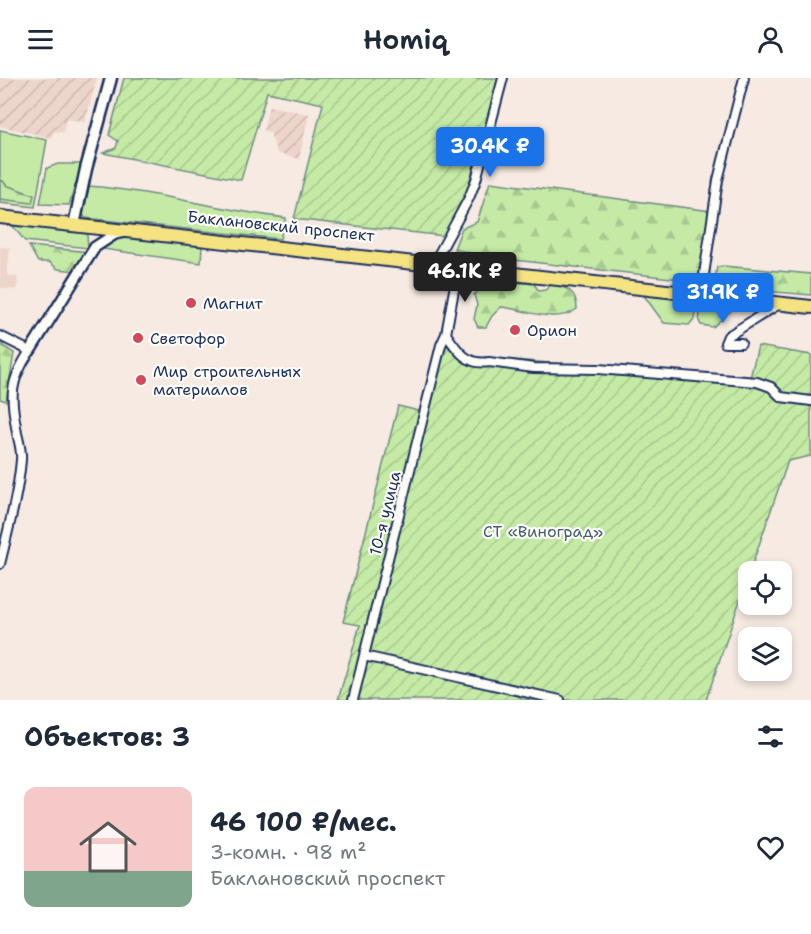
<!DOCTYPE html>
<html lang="ru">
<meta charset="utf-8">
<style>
:root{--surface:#fff;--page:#f2f2f3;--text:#1f2937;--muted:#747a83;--line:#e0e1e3;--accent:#1a73e8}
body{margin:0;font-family:"Shantell Sans",sans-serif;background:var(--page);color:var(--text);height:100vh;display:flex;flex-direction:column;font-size:22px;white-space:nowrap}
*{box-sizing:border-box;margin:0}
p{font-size:20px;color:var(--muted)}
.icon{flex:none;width:33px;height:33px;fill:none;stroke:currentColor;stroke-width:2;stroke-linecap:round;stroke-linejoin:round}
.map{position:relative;height:622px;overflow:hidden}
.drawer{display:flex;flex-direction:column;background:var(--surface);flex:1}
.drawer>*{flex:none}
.controls{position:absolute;left:738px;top:483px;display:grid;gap:12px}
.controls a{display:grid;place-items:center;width:54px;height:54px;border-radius:12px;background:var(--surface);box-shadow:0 3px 9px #0003;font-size:30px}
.price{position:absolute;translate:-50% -51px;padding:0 14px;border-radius:6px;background:var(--accent);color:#fff;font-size:20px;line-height:39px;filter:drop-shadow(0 2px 3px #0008)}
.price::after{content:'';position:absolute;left:50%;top:36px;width:18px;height:14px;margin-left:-9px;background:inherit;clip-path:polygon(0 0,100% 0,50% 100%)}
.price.on{background:#222;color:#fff}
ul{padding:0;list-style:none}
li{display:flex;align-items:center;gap:18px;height:150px;padding:0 24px}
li+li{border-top:2px solid var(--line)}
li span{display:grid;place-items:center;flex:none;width:168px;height:120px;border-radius:12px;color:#555}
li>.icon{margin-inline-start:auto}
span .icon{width:72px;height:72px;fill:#fffc;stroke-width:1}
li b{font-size:26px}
h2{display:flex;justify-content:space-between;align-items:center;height:72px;padding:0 24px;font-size:26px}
header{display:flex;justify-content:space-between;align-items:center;height:78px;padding:0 24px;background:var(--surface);font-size:27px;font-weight:600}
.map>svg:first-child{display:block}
.built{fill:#eed5cb}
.industrial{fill:url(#industrial-furrows)}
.green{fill:#c4eaa5;stroke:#708c82;stroke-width:1.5}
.forest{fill:url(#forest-firs);stroke:#708c82;stroke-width:1.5}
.garden{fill:url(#garden-furrows);stroke:#708c82;stroke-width:1.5}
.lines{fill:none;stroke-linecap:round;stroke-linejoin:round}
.minor-casing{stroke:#1b2f5e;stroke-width:12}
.tertiary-casing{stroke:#1b2f5e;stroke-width:14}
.secondary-casing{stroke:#1b2f5e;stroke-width:15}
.primary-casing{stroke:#1b2f5e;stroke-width:16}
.minor{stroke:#fdfcf7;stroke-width:8}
.tertiary{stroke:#fdfcf7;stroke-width:9}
.secondary{stroke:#fdfcf7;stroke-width:10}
.primary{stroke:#f5e382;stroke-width:12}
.poi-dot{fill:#d1495b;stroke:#fdfcf7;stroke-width:2}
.labels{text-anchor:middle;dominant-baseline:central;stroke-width:4.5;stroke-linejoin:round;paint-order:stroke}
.street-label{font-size:16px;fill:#1b2f5e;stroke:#fdfcf7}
.poi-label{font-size:16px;fill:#1b2f5e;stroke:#fdfcf7;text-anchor:start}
.park-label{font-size:16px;fill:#455e70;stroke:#fdfcf7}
</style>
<header><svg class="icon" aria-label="menu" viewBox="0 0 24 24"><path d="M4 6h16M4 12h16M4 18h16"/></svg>Homiq<svg class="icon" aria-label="person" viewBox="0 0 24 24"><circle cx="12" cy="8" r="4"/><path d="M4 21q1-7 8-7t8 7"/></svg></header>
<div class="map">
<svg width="811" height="622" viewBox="0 0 811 622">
<defs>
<pattern id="industrial-furrows" width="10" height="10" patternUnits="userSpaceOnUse" patternTransform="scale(1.5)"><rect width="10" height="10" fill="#eed5cb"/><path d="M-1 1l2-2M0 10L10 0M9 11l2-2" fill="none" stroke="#ccb7b1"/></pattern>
<pattern id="forest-firs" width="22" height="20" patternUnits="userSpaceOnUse" patternTransform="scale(1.5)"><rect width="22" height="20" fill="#c4eaa5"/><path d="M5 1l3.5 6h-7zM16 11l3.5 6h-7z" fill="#a8c990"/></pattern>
<pattern id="garden-furrows" width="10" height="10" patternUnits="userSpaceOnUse" patternTransform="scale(1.5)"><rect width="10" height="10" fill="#c4eaa5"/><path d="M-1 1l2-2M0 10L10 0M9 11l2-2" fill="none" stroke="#a8c990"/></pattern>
</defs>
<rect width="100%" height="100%" fill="#f6eae3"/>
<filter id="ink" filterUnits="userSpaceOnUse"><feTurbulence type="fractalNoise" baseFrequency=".0167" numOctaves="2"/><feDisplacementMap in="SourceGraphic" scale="12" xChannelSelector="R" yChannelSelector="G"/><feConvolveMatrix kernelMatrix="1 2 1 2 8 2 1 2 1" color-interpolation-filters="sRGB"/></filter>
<g filter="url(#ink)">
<!-- built -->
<path class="built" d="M0,169L10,170L7,197L18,199L17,212L0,210Z"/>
<!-- industrial -->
<path class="industrial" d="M0,0H97L85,44L66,41L63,55L54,53L52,60L0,48Z
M269,28L309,36L299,81L277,75L270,55L263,52Z"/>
<!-- green -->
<path class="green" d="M0,52L47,62L35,129L0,125Z
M58,86H82L69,127L40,126L47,90Z
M88,108C154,113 219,132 286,140L280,161L85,140L81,132Z
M11,146L84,153L87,157L88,170L25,163Z
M126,157L202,166L201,185L103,171L115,159Z
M642,215L693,221L696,224L694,241L689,247L664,245Z
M707,223L730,226L734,230L713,249L701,247L699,243L701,228Z"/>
<!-- forest -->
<path class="forest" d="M0,102L3,103L6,107L34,117L32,125L0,121Z
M490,104L711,133L703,195L697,203L487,179L454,171L462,150L477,144Z
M29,168L90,174L78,193L58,191L49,184H38Z
M723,188L811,196V217L729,210L719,205L716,197L717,189Z
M514,204L534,206L539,213L545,212L551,207C567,209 577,213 577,231C556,247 524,231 501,229L492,238L486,249H478L474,241L477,227L474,217L485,207L501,210Z
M0,266L14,275L6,323L0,321Z"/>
<!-- garden -->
<path class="garden" d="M124,0H498L468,109L444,158L294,141L323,26L267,14L241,102L103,75L116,70L118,63L109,57Z
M443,251L463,278L713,298L750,300L758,268L811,277V378L788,383L750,493L748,494V499L706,622H338L360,547L343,544L398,328L423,334Z"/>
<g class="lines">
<!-- minor casing -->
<g class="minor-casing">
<path id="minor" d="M435,183L469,120L476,102L503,0
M701,217L718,102L744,0
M446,256C457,272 467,288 489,284L534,290L598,291L757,304L771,309L781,319L811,323
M0,258L30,273C8,306 11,318 17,355C19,364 22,374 21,382C18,417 8,452 0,486
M741,265H725L728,258L779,226
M364,578L560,622
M353,622L441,267L446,256L458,190"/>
</g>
<!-- tertiary casing -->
<g class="tertiary-casing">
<path id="tertiary" d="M30,273L95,169L115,156L124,154"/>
</g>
<!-- secondary casing -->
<g class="secondary-casing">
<path id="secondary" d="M74,147L86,91L111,0"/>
</g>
<!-- primary casing -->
<g class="primary-casing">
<path id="primary" d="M0,139L811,229"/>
</g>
<!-- minor -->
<use href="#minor" class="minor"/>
<!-- tertiary -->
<use href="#tertiary" class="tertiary"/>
<!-- secondary -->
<use href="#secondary" class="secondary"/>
<!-- primary -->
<use href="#primary" class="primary"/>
</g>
</g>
<!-- markers -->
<g class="poi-dot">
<circle cx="191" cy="225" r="6"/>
<circle cx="515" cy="252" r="6"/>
<circle cx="138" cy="260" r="6"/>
<circle cx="141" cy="302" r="6"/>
</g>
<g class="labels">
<!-- street labels -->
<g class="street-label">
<text transform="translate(281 148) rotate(6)">Баклановский проспект</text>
<text transform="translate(385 435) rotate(-76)">10-я улица</text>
</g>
<!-- poi labels -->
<g class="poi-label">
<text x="203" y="225">Магнит</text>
<text x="527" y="252">Орион</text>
<text x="150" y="260">Светофор</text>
<text x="153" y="293">Мир строительных<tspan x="153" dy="18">материалов</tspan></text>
</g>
<!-- park labels -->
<g class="park-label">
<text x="543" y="453">СТ «Виноград»</text>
</g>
</g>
</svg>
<div class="controls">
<a><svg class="icon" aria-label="locate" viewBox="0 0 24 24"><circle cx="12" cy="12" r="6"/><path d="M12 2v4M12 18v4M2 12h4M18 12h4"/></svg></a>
<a><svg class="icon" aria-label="layers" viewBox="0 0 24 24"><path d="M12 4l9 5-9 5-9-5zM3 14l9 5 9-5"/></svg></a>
</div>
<b class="price" style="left:490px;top:100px">30.4K ₽</b>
<b class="price on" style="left:465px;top:225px">46.1K ₽</b>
<b class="price" style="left:723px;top:246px">31.9K ₽</b>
</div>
<section class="drawer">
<h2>Объектов: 3<svg class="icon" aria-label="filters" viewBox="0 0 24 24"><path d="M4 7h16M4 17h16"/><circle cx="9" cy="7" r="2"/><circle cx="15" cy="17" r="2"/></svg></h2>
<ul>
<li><span style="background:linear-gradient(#f6c9c9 70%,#7fa58c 0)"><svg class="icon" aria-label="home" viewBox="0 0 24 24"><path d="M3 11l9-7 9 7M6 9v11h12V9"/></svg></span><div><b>46 100 ₽/мес.</b><p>3-комн. · 98 m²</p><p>Баклановский проспект</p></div><svg class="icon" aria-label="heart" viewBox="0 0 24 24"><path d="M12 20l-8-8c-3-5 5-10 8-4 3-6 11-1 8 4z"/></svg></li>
</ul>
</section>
